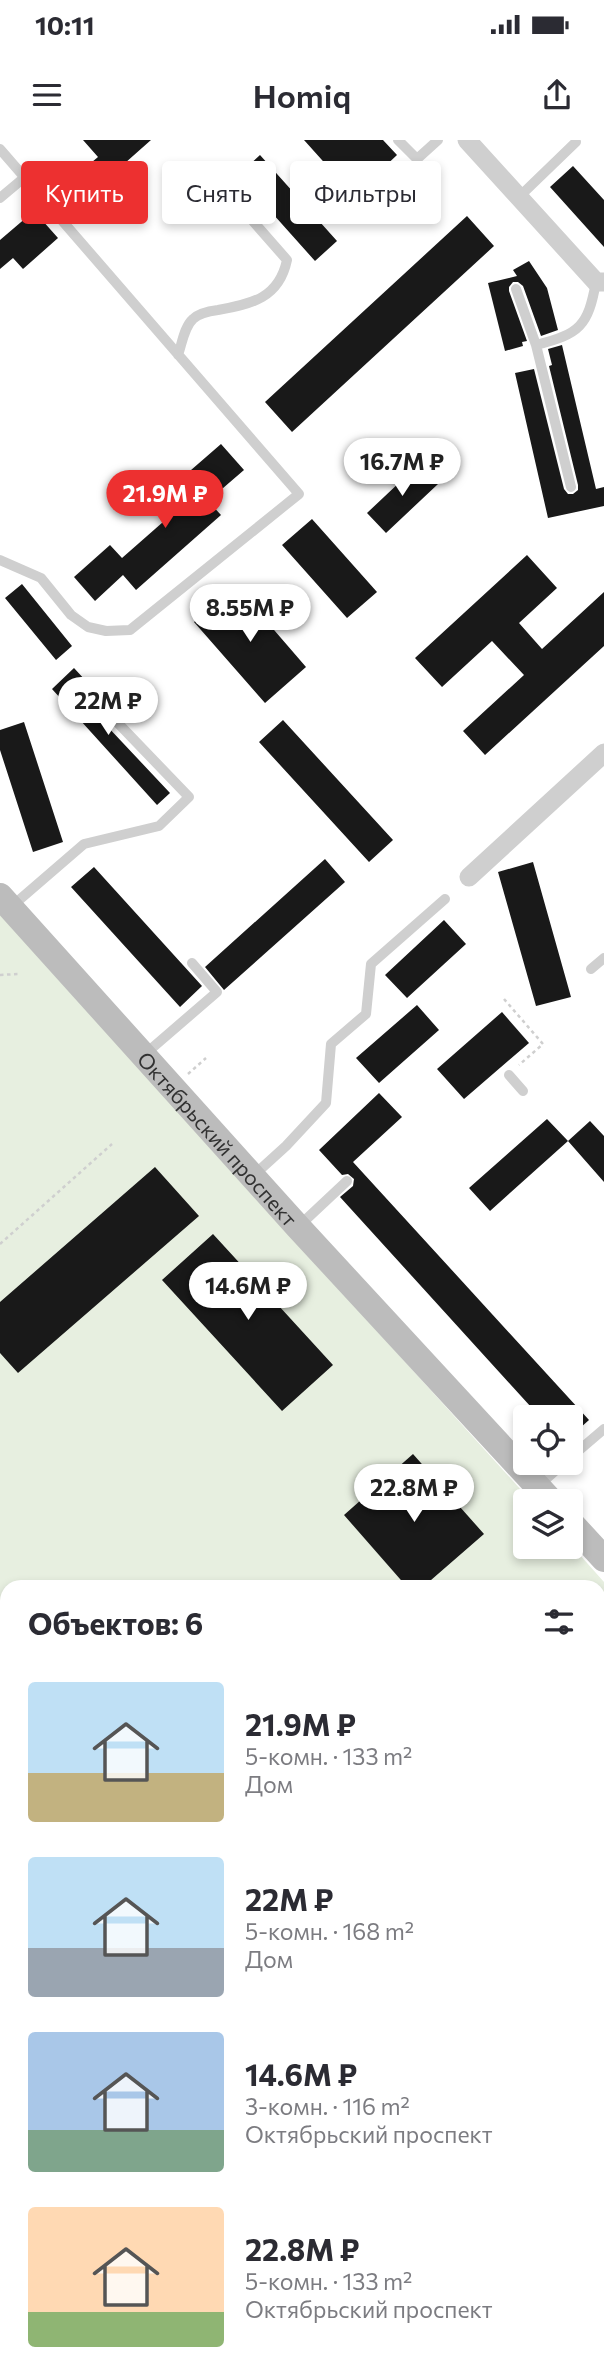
<!DOCTYPE html>
<html lang="ru">
<meta charset="utf-8">
<style>
:root{--surface:#fff;--page:#f7f7f7;--text:#2b2b33;--muted:#7c7c81;--accent:#ed3030}
body{margin:0;font-family:Commissioner,sans-serif;background:var(--page);color:var(--text);height:100vh;display:flex;flex-direction:column;font-size:26px;white-space:nowrap}
*{box-sizing:border-box;margin:0}
p{font-size:23px;color:var(--muted)}
.icon{flex:none;width:38px;height:38px;fill:none;stroke:currentColor;stroke-width:2;stroke-linecap:round;stroke-linejoin:round}
.map{position:relative;flex:1;overflow:hidden}
.side{position:absolute;left:0px;top:1440px;width:606px;height:800px;display:flex;flex-direction:column;background:var(--surface);border-radius:21px 21px 0 0;box-shadow:0 4px 10px #0003}
.side>*{flex:none}
.banner{position:absolute;left:21px;top:21px;width:564px;height:63px;display:flex;gap:14px}
.tools{position:absolute;left:513px;top:1265px;display:grid;gap:14px}
.tools a{display:grid;place-items:center;width:70px;height:70px;border-radius:7px;background:var(--surface);box-shadow:0 4px 10px #0003;font-size:35px}
.price{position:absolute;translate:-50% -60px;padding:0 16px;border-radius:24px;background:#fff;color:#222;font-size:23px;line-height:46px;filter:drop-shadow(0 2px 4px #0008)}
.price::after{content:'';position:absolute;left:50%;top:42px;width:21px;height:16px;margin-left:-10px;background:inherit;clip-path:polygon(0 0,100% 0,50% 100%)}
.price.current{background:var(--accent);color:#fff}
ul{padding:0;list-style:none}
li{display:flex;align-items:center;gap:21px;height:175px;padding:0 28px}
li span{display:grid;place-items:center;flex:none;width:196px;height:140px;border-radius:7px;color:#555}
li>.icon{margin-inline-start:auto}
span .icon{width:84px;height:84px;fill:#fffc;stroke-width:1}
li b{font-size:30px}
h2{display:flex;justify-content:space-between;align-items:center;height:84px;padding:0 28px;font-size:30px}
.chip{padding:0 24px;border-radius:7px;background:var(--surface);box-shadow:0 4px 10px #0003;font-size:24px;line-height:63px}
.chip.current{background:var(--accent);color:#fff}
.status{display:flex;justify-content:space-between;align-items:center;height:49px;padding:0 35px;background:var(--surface);direction:ltr}
.status svg{height:19px;fill:currentColor}
header{display:flex;justify-content:space-between;align-items:center;height:91px;padding:0 28px;background:var(--surface);font-size:32px;font-weight:600}
.map>svg:first-child{display:block}
.green{fill:#e7efe0}
.building{fill:#191919}
.lines{fill:none;stroke-linecap:round;stroke-linejoin:round}
.path{stroke:#cfcfcf;stroke-width:2.5;stroke-dasharray:3.5 3.5;stroke-linecap:butt}
.lane{stroke:#cfcfcf;stroke-width:10}
.street{stroke:#cfcfcf;stroke-width:19}
.secondary{stroke:#bcbcbc;stroke-width:26}
.labels{text-anchor:middle;dominant-baseline:central;stroke-width:7;stroke-linejoin:round;paint-order:stroke}
.street-label{font-size:21px;fill:#323232;stroke:#fff}
</style>
<div class="status"><b>10:11</b><svg viewBox="0 0 49 12"><path d="M0 12V9h3v3zM5 12V6h3v6zM10 12V3h3v9zM15 12V0h3v12zM26 1h20v11H26zM47 4h2v5h-2z"/></svg></div>
<header><svg class="icon" aria-label="menu" viewBox="0 0 24 24"><path d="M4 6h16M4 12h16M4 18h16"/></svg>Homiq<svg class="icon" aria-label="share" viewBox="0 0 24 24"><path d="M12 15V3M7 8l5-5 5 5M5 13v7h14v-7"/></svg></header>
<div class="map">
<svg width="604" height="2239" viewBox="0 0 604 2239">
<rect width="100%" height="100%" fill="#fff"/>
<!-- green -->
<path class="green" d="M0,774L531,1361L525,1362V1407H570L571,1405L604,1442V1512L599,1517L598,1447H7V2036L0,2042Z
M604,2033V2117L599,2110V2038Z
M7,2087V2233H308L313,2239H0V2093Z
M599,2152L604,2166V2239H477L472,2233H598Z
M360,2233H434L440,2239H366Z"/>
<!-- building -->
<path class="building" d="M83,0H151L116,31L124,39L85,74L61,48L98,17Z
M304,0H383L397,15L380,31L401,54L374,78Z
M260,15L337,101L315,121L238,35Z
M573,26L604,60V107L550,47Z
M34,71L58,98L23,129L13,118L0,129V100Z
M467,76L494,106L292,292L265,262Z
M529,121L547,148L558,190L541,196L523,146L518,142H513L509,147V151L527,201L522,202L523,206L505,211L488,143L517,136L513,130Z
M562,205L596,349L604,347V366L548,378L515,233L534,229L564,349L568,354H573L578,350V345L549,226L552,225L548,209Z
M221,304L244,330L208,361L221,375L136,450L123,435L95,461L74,437L110,405L122,418L196,353L183,337Z
M419,324L438,344L386,393L367,373Z
M312,379L377,452L347,478L282,405Z
M527,415L557,448L519,483L542,509L604,452V506L485,615L463,591L524,535L492,501L442,547L415,518Z
M22,444L72,506L56,520L5,458Z
M236,446L306,527L265,563L194,482Z
M74,528L86,541L75,552L170,653L157,665L52,549Z
M283,580L393,700L369,722L259,602Z
M24,582L63,702L33,712L0,610V590Z
M325,719L345,742L224,850L205,827Z
M533,722L571,857L536,866L498,732Z
M94,727L202,846L180,867L71,747Z
M444,780L466,804L407,858L385,835Z
M417,865L439,890L379,943L356,918Z
M502,872L529,903L464,959L437,929Z
M379,953L402,977L353,1022L589,1280L570,1297V1278H541L340,1057L353,1046L354,1039L348,1034L342,1035L319,1010Z
M547,979L568,1001L490,1071L469,1048Z
M590,981L604,996V1042L568,1001Z
M155,1027L199,1076L18,1233L0,1213V1162Z
M213,1094L333,1225L282,1271L162,1140Z
M413,1314L484,1394L423,1447H407L344,1375Z"/>
<g class="lines">
<!-- path -->
<path class="path" d="M0,835L18,834
M504,859L543,904L519,925
M188,934L206,918
M0,1104L112,1004
M598,1624L604,1619
M598,1688L604,1647
M598,2125L604,2140
M0,2131L7,2125
M41,2233L43,2239"/>
<!-- lane -->
<path class="lane" d="M398,0L417,19L438,0
M0,9L299,354L130,490L106,491L88,487L71,475L41,438L0,420
M519,57L576,2
M0,58L25,37
M516,149L536,205
M178,215C182,204 184,187 193,179C198,174 210,171 218,170C252,164 279,158 287,120L238,64
M571,347L536,205C580,194 588,186 596,142
M11,767L84,704L159,686L189,657L89,553
M591,829L604,818
M144,915L217,852L192,823
M509,935L523,951
M253,1036L286,1006L326,963L331,904L366,874L371,824L445,759
M299,1086L347,1041
M570,1318L604,1289
M538,1346L564,1323
M455,2233L460,2239"/>
<!-- street -->
<path class="street" d="M467,0L596,142H604
M469,737L604,613
M598,1750L604,1756
M0,1856L7,1864
M598,2031L604,2027
M335,2233L340,2239"/>
<!-- secondary -->
<g class="secondary">
<path id="s1" d="M0,756L298,1087L552,1362"/>
<path d="M570,1382L604,1419"/>
<path d="M598,1547L604,1542"/>
<path d="M0,2065L7,2059"/>
</g>
</g>
<g class="labels">
<!-- street labels -->
<g class="street-label">
<text stroke="none"><textPath href="#s1" startOffset="326">Октябрьский проспект</textPath></text>
</g>
</g>
</svg>
<div class="tools">
<a><svg class="icon" aria-label="locate" viewBox="0 0 24 24"><circle cx="12" cy="12" r="6"/><path d="M12 2v4M12 18v4M2 12h4M18 12h4"/></svg></a>
<a><svg class="icon" aria-label="layers" viewBox="0 0 24 24"><path d="M12 4l9 5-9 5-9-5zM3 14l9 5 9-5"/></svg></a>
</div>
<b class="price" style="left:402px;top:358px">16.7M ₽</b>
<b class="price current" style="left:165px;top:390px">21.9M ₽</b>
<b class="price" style="left:250px;top:504px">8.55M ₽</b>
<b class="price" style="left:108px;top:597px">22M ₽</b>
<b class="price" style="left:248px;top:1182px">14.6M ₽</b>
<b class="price" style="left:414px;top:1384px">22.8M ₽</b>
<div class="banner">
<a class="chip current">Купить</a>
<a class="chip">Снять</a>
<a class="chip">Фильтры</a>
</div>
<section class="side">
<h2>Объектов: 6<svg class="icon" aria-label="filters" viewBox="0 0 24 24"><path d="M4 7h16M4 17h16"/><circle cx="9" cy="7" r="2"/><circle cx="15" cy="17" r="2"/></svg></h2>
<ul>
<li><span style="background:linear-gradient(#bfe0f5 65%,#c2b280 0)"><svg class="icon" aria-label="home" viewBox="0 0 24 24"><path d="M3 11l9-7 9 7M6 9v11h12V9"/></svg></span><div><b>21.9M ₽</b><p>5-комн. · 133 m²</p><p>Дом</p></div></li>
<li><span style="background:linear-gradient(#bfe0f5 65%,#9aa5b1 0)"><svg class="icon" aria-label="home" viewBox="0 0 24 24"><path d="M3 11l9-7 9 7M6 9v11h12V9"/></svg></span><div><b>22M ₽</b><p>5-комн. · 168 m²</p><p>Дом</p></div></li>
<li><span style="background:linear-gradient(#a9c7e8 70%,#7fa58c 0)"><svg class="icon" aria-label="home" viewBox="0 0 24 24"><path d="M3 11l9-7 9 7M6 9v11h12V9"/></svg></span><div><b>14.6M ₽</b><p>3-комн. · 116 m²</p><p>Октябрьский проспект</p></div></li>
<li><span style="background:linear-gradient(#ffd9b3 75%,#8fb573 0)"><svg class="icon" aria-label="home" viewBox="0 0 24 24"><path d="M3 11l9-7 9 7M6 9v11h12V9"/></svg></span><div><b>22.8M ₽</b><p>5-комн. · 133 m²</p><p>Октябрьский проспект</p></div></li>
</ul>
</section>
</div>
